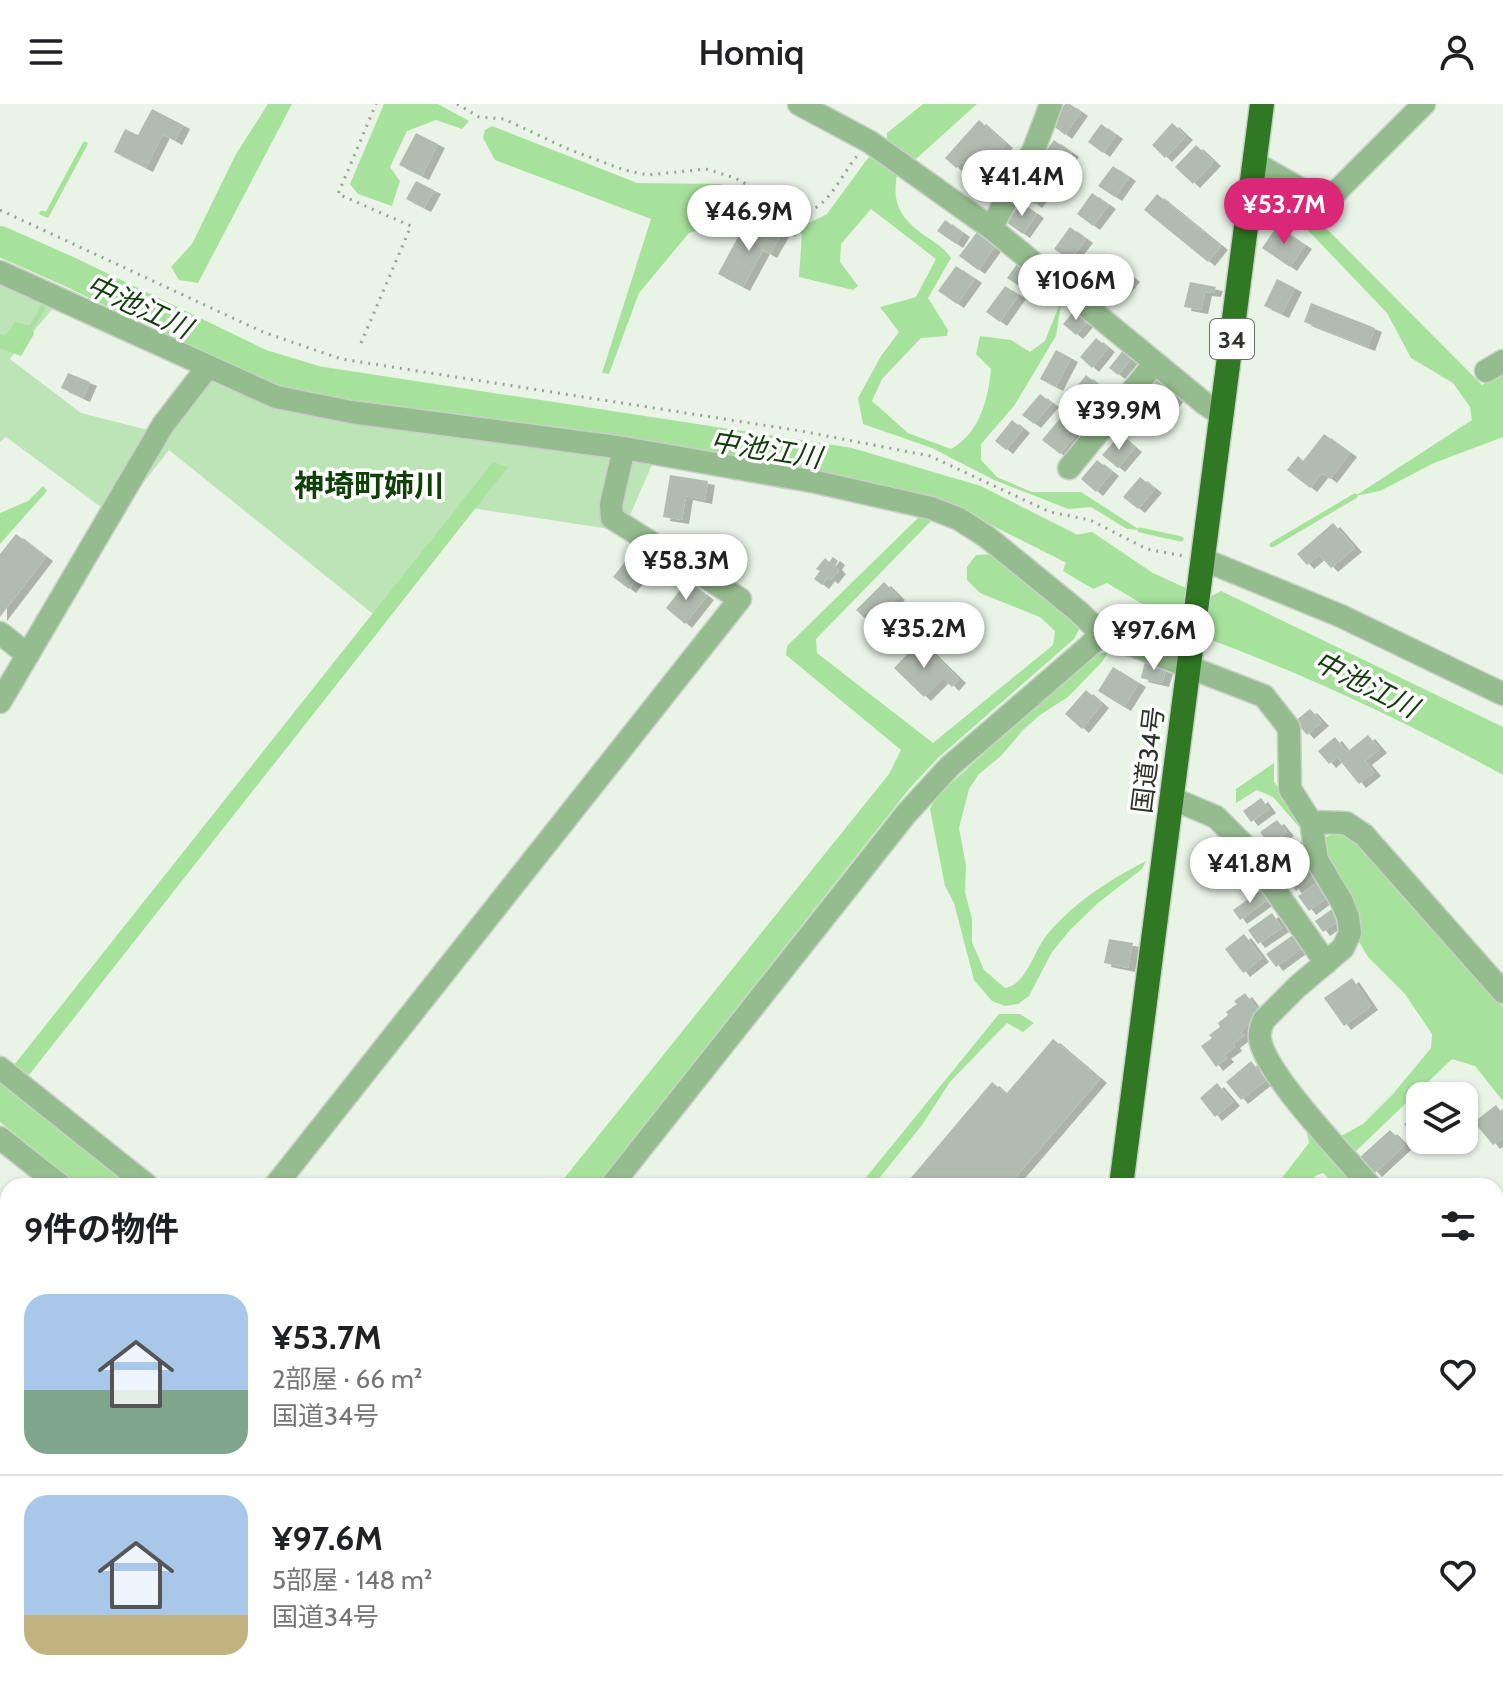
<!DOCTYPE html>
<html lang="ja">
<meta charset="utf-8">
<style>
:root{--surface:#fff;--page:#f6f6f6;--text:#202124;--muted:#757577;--line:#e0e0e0;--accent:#db2777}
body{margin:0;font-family:Cabin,"Noto Sans JP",sans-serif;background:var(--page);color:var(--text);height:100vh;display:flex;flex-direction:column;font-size:30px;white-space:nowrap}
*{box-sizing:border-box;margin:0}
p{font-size:26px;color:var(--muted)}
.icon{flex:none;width:44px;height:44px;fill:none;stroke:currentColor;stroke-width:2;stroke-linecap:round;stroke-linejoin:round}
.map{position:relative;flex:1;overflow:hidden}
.drawer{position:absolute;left:0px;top:1074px;width:1504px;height:514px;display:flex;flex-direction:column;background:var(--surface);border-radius:24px 24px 0 0;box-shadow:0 2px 6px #0004}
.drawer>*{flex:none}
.fabs{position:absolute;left:1406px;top:978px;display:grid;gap:16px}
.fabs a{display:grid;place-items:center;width:72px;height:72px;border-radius:16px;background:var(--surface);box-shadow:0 2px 6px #0004;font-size:40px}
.price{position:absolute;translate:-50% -68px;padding:0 18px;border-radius:28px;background:#fff;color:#222;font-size:26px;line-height:52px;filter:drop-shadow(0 2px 4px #0008)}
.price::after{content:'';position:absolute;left:50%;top:48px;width:24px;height:18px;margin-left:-12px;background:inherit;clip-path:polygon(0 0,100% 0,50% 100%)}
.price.on{background:var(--accent);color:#fff}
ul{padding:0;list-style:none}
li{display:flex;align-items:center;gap:24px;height:200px;padding:0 24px}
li+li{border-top:2px solid var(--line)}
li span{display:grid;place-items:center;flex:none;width:224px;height:160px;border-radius:24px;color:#555}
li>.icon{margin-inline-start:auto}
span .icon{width:96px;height:96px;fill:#fffc;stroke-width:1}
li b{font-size:34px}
h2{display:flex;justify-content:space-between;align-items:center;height:96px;padding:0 24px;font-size:34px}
header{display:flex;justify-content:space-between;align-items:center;height:104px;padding:0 24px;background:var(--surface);font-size:36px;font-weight:600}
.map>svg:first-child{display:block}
.green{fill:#bde4b7}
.water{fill:#a7e29c}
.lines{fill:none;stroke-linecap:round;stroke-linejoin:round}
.stream{stroke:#a7e29c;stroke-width:5}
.river{stroke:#a7e29c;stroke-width:30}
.building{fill:#b1bcb0;filter:url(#shadow)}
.minor-casing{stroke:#c7d1c6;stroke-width:25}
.highway-casing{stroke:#c7d1c6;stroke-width:27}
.path{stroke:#99a197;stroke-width:3;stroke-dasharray:2 6;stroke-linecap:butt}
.minor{stroke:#95bc8e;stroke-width:22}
.highway{stroke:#307823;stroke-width:24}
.labels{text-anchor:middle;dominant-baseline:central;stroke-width:7;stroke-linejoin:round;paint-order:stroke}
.shield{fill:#fff;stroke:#6c706c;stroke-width:2}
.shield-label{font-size:24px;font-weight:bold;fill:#2d322d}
.street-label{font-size:26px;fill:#2d322d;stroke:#fff}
.water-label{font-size:28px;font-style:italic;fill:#153c0e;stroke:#fff}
.quarter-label{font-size:30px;font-weight:bold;fill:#104106;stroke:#fff}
</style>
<header><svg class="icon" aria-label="menu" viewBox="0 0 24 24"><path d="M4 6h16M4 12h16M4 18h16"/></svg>Homiq<svg class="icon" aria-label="person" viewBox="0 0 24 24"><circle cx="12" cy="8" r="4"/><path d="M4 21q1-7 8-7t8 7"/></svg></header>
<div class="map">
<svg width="1503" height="1587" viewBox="0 0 1503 1587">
<defs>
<filter id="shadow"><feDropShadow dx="7" dy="4" stdDeviation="0" flood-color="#0004"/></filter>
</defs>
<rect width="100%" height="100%" fill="#e9f4e7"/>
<!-- green -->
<path class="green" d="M0,160L66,189L10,255L81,309L168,331L222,262L281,289L658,347L623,427L458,402L373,510L169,346L116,414L6,333L0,338Z"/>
<!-- water -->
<path class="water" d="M268,0H292L198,179L179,176L171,163L192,140L236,50Z
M384,0H438L469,17L462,25L436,16L407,27L390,63L400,77L392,102L358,90L350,80Z
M923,0H977L916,55L900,53C894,88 889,104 921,129C933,138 942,141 951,154L928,194L948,226L947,232L921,234L882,275L872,297L908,329L951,345C980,328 988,296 991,265L976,250L980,232L1011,236L1030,248L1045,237L1062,194L1056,232L1014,302L981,340V356L997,373L1032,388H1081L1140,426L1127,425L1091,403L1068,405L994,376L932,344L863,320L858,294L881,252L899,228L880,203L916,193L936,155L871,105L841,140L840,158L858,182L853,186L799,173L802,129L777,117L751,111L689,129L639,189L609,270L602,269L651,115L495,56L483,34L485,26L492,22L637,79L720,80L807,120L827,110L868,54L881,48L887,40V29Z
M1272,84L1315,113L1482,281L1503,269V333L1434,359L1380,387L1355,392L1472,316L1470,303L1453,279L1411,254L1387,209L1302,120L1268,103Z
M15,218L32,222L34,230L21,252L0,244V230L5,232Z
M493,358L508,363L29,971L14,961Z
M43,382L47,387L0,440V409L28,397Z
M923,409L935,413L816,535L817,549L933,639L1053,541L1055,527L1040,513L980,489L967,476V463L976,451L992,450L1071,513L1080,524L1074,535L938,654L909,685L596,1082H558L889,670L901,646L786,551L787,542Z
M1092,428L1153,469L1186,484L1181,523L1107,479L1093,485L1063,467L1075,431Z
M1221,487L1503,623V671C1407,618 1309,572 1206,534L1208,494Z
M1108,548L1102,558L1068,593L1040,611L1023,626L1001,652L979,670L969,685L959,724L966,761L965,788L972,815V838L984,866L1005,884C1026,881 1034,847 1046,832C1073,799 1109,776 1146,757L1142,765L1098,799L1070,826L1052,848L1029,892L1018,900L1005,902L992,897L974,876L954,799L945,782L930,705L936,693L1092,551Z
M1274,659V678L1301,712V725L1273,693L1257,686L1236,699V685Z
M1334,729L1351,731L1503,903V997L1475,962L1452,955L1353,1050L1339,1033L1363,1020L1393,990L1431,944L1432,930L1405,890L1368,853L1358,836L1355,807L1320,736Z
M999,910H1020L1034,919L1023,928L1007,919L950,978L922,1021L873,1082H859Z
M0,975L134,1082H80L0,1018Z
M1305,1021L1360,1082H1337L1323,1069L1315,1072L1308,1082H1283L1281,1075L1309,1039Z"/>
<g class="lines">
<!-- stream -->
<path class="stream" d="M42,109L47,111L85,40
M32,222L47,196
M1140,426L1181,435
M1272,441L1355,392"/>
<!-- river -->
<path class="river" d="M0,137L68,167L261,260L317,277L846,358L975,396L1108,463"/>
</g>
<!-- building -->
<path class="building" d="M1065,0H1070L1081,8L1065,31L1051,20Z
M152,5L183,21L175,37L163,30L146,64L114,48L125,25L138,31Z
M979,16L1006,40L997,50L990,44L971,65L962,58L956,64L945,54Z
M1172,19L1186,32L1165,54L1152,41Z
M1101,20L1116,31L1103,49L1088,38Z
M416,29L438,40L422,72L399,61Z
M1054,36L1072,49L1055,74L1036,60Z
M1196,41L1214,58L1193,80L1175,63Z
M1113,62L1129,73L1115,93L1098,82Z
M1036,68L1051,78L1035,100L1021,89Z
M416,77L434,86L424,104L406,95Z
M1092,89L1109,101L1093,122L1077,110Z
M1157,90L1221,142L1208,158L1144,106Z
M1021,99L1037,110L1023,130L1006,118Z
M757,116L782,129L770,150L763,146L743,183L718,170L738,133L745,137Z
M945,116L963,129L956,140L937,127Z
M1277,122L1305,141L1290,163L1262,144Z
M1070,123L1086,135L1070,156L1054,145Z
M977,128L996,141L978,166L959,152Z
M1114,158L1133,174L1119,191L1100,175Z
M1017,160L1031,171L1022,184L1007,174Z
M956,162L975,175L957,200L938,187Z
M1277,175L1295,184L1282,210L1264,202Z
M1190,178L1216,183L1214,189L1205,188L1201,206L1184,203Z
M1005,182L1019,191L1000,218L986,208Z
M1311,199L1375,224L1368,243L1304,218Z
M1076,205L1089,216L1076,231L1063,220Z
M1096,234L1108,244L1092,264L1080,253Z
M1124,245L1133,253L1118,271L1109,264Z
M1056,246L1071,254L1056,283L1040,275Z
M68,269L90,278L83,294L61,284Z
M1086,271L1097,280L1086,294L1075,285Z
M1157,276L1177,293L1165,308L1145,291Z
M1040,290L1052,299L1034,320L1022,311Z
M1136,301L1149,312L1137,326L1124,316Z
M1062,312L1079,327L1060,350L1042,336Z
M1012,316L1023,325L1006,346L995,337Z
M1324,330L1350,349L1330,375L1322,369L1310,384L1287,366L1298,352L1303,357Z
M1120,331L1135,344L1118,364L1102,351Z
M1097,356L1112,368L1096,388L1081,375Z
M670,371L708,377L705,396L686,392L682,416L663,413Z
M1140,373L1155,385L1138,405L1123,393Z
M1333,419L1355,444L1331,464L1319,451L1307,461L1297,450Z
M16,430L46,453L0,513V450Z
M638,442L671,459L663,469L648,461L629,485L613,473Z
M833,453L838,457L835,462L839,466L831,476L828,473L822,481L814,475L820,467L816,465L825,454L829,458Z
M687,477L707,492L685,520L666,504Z
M884,478L898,492L871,520L856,506Z
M920,537L959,575L952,583L943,574L924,593L894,564Z
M1145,557L1167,563L1162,579L1141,574Z
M1113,563L1139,579L1124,603L1098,587Z
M1086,586L1102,600L1082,625L1065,610Z
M1310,605L1322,618L1307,631L1295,617Z
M1368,631L1380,645L1365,657L1374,668L1359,680L1337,653L1329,660L1318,647L1335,633L1347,648Z
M1261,694L1269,705L1251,718L1243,707Z
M1277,716L1287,728L1269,741L1260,728Z
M1294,734L1303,746L1282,761L1273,749Z
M1306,757L1316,772L1296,787L1285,772Z
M1317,779L1328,793L1309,807L1298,792Z
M1261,786L1268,796L1240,816L1233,806Z
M1335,803L1343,814L1323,828L1315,817Z
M1272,809L1282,824L1258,840L1248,826Z
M1244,830L1262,854L1243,869L1225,845Z
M1293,831L1302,844L1276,863L1266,850Z
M1109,835L1133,839L1128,864L1104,859Z
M1352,874L1371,902L1344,922L1324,894Z
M1245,889L1260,909L1241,928L1244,932L1233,940L1235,943L1224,951L1227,954L1216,963L1201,942L1212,934L1209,931L1220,923L1218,919L1228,911L1226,908L1237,900L1234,897Z
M1053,935L1100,975L1008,1082H904L992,978L1006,990Z
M1251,957L1266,976L1241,996L1226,978Z
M1217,979L1233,998L1215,1013L1200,994Z
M1496,1001L1503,1010V1034L1493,1041L1474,1018Z
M1420,1007V1036H1425L1420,1040L1404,1020Z
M1390,1026L1405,1041L1375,1069L1360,1053Z
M1196,1580H1231L1235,1584L1231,1587H1203Z"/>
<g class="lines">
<!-- minor casing -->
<g class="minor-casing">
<path id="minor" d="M799,0L870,38L991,124L1204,299L1222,311
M1255,59L1325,99L1424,0
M991,124L1034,45L1051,0
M0,168L276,293L351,308L624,344L816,378L931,404L959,415L987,433L1079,508L1101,529L1264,592L1289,624L1290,685L1311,718
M1486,267L1503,257
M1069,364L1155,259
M1202,455L1341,512L1503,590
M0,529L28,551
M0,598L163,321L207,264
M1171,694L1216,713L1242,739L1326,859
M0,964L148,1082
M0,1034L61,1082
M275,1082L740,495L612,414L611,401L624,344
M611,1082L906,710L949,663L1088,543L1101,529
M1370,1082C1345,1052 1265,970 1260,935C1259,928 1261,922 1264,916L1297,883L1343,844L1350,829L1348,813L1342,798L1317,756L1311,718L1346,719L1364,731L1503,888
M1496,1107L1503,1101
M0,1437L8,1425
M697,1580L706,1587
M1438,1580L1443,1587
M604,1587L609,1580"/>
</g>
<!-- highway casing -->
<g class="highway-casing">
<path id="highway" d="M1121,1082L1262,0
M1055,1587L1056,1580"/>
</g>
<!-- path -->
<path class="path" d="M457,0L479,13L504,15L568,45L624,66L648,71L706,65L735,74L796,107C825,113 840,72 857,52
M0,106L263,228L341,255L801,327L930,352L1050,408L1090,416L1147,445L1183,452
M794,132L807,109
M361,239L411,122L338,90L376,0
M1496,1399L1503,1394
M757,1587L764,1580"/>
<!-- minor -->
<use href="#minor" class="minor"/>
<!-- highway -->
<use href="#highway" class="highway"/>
</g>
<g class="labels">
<!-- shield labels -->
<rect class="shield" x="1210" y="215" width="44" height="40" rx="6"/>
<g class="shield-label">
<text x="1232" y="235">34</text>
</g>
<!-- street labels -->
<g class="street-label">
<text transform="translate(1148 656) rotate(-83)">国道34号</text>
</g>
<!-- water labels -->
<g class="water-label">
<text transform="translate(139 202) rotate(25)">中池江川</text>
<text transform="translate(766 345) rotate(9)">中池江川</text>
<text transform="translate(1366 580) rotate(27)">中池江川</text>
</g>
<!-- quarter labels -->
<g class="quarter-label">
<text x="369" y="381">神埼町姉川</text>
</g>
</g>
</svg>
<div class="fabs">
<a><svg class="icon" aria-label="layers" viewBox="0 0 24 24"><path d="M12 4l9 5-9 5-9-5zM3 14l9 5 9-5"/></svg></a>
</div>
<b class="price" style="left:1022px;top:114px">¥41.4M</b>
<b class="price on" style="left:1284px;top:142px">¥53.7M</b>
<b class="price" style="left:749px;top:149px">¥46.9M</b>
<b class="price" style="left:1076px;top:218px">¥106M</b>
<b class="price" style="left:1119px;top:348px">¥39.9M</b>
<b class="price" style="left:686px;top:498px">¥58.3M</b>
<b class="price" style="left:924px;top:566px">¥35.2M</b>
<b class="price" style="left:1154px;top:568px">¥97.6M</b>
<b class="price" style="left:1250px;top:801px">¥41.8M</b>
<section class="drawer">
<h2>9件の物件<svg class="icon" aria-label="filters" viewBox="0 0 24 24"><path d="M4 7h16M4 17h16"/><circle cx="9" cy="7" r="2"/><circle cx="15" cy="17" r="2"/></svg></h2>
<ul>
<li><span style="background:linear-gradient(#a9c7e8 60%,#7fa58c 0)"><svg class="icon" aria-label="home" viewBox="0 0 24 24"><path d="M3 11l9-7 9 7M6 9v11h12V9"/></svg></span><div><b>¥53.7M</b><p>2部屋 · 66 m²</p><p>国道34号</p></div><svg class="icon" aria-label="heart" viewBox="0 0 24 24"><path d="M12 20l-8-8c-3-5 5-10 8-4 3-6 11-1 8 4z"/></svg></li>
<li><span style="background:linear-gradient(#a9c7e8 75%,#c2b280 0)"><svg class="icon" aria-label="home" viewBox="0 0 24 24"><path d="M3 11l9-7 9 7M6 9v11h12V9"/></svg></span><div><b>¥97.6M</b><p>5部屋 · 148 m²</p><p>国道34号</p></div><svg class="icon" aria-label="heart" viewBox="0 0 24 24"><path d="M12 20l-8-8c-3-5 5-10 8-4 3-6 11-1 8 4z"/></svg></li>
</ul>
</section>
</div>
